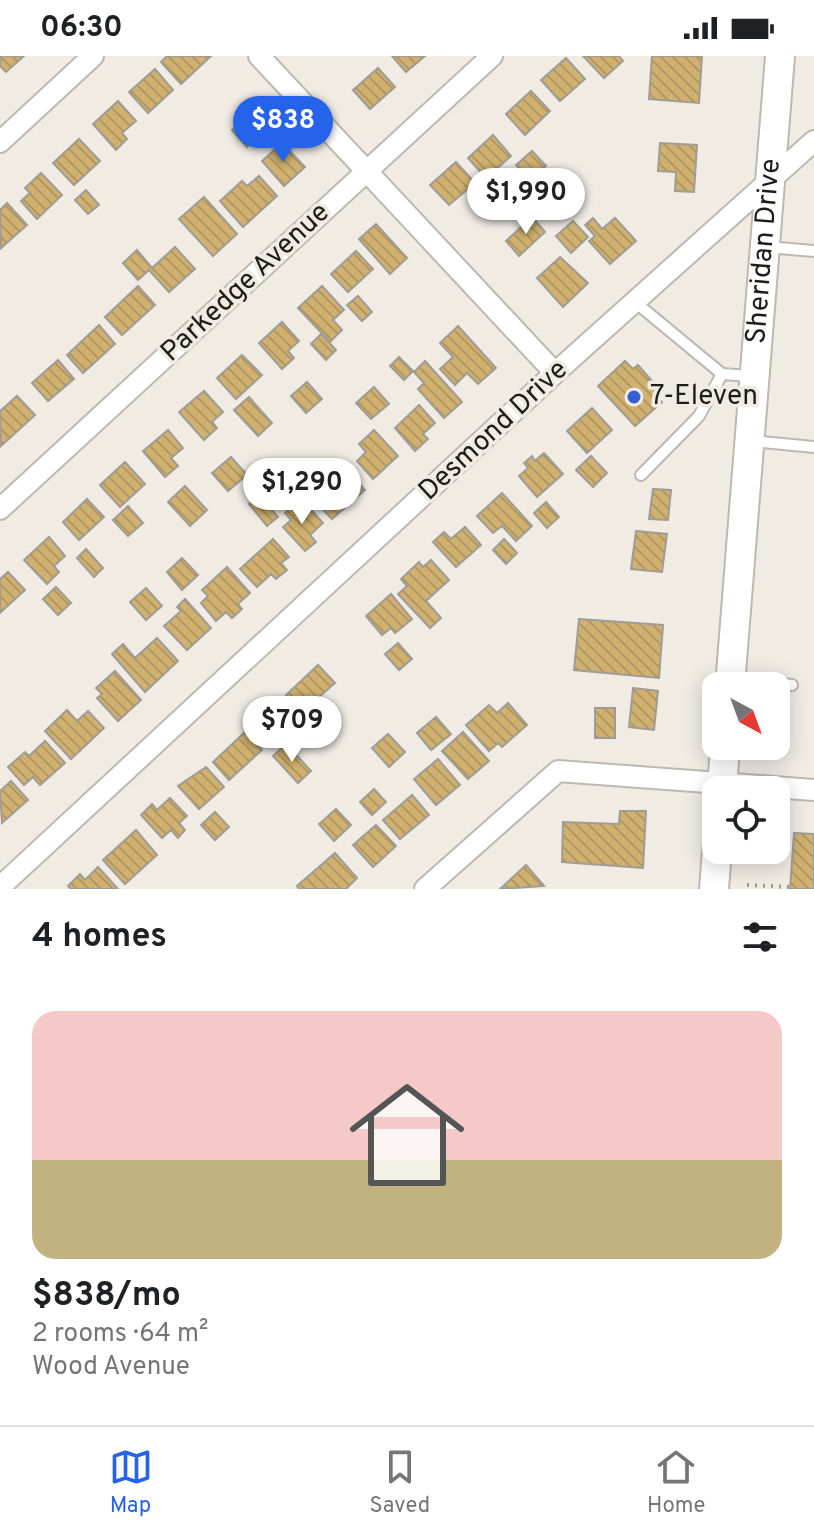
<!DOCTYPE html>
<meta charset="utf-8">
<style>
:root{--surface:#fff;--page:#f2f2f2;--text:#202124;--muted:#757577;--line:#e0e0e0;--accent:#2563eb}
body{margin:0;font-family:Overpass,sans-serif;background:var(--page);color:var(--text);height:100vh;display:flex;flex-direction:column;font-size:30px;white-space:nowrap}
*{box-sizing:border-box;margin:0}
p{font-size:26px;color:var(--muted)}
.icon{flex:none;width:44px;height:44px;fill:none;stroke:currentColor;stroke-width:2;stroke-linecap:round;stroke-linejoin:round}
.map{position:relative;height:833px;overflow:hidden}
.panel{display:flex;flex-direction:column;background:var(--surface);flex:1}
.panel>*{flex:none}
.needle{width:52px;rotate:139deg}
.tools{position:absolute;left:702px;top:616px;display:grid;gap:16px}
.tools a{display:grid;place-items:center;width:88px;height:88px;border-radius:16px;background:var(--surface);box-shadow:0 4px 20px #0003;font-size:40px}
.price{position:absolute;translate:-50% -68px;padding:0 18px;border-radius:28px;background:#fff;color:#222;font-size:26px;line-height:52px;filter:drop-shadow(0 2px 4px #0008)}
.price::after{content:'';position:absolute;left:50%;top:48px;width:24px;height:18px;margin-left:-12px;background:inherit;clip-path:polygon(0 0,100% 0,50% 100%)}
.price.active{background:var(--accent);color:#fff}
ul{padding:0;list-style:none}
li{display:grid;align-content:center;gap:16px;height:424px;padding:0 32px}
li span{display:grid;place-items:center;height:248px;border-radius:24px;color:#555}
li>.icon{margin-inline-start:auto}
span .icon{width:144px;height:144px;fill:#fffc;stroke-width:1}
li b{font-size:34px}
h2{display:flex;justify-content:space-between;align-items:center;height:96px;padding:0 32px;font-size:34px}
.status{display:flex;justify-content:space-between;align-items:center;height:56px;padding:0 40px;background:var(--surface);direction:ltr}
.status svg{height:22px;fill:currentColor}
.tabs{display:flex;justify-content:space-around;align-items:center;height:112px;border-top:2px solid var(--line);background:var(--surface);font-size:22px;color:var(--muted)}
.tabs a{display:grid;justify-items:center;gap:4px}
.tabs .active{color:var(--accent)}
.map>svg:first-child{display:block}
.building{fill:url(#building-back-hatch);stroke:#a09c95;stroke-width:2}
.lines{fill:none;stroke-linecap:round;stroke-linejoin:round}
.service-casing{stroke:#bdb9b1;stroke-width:14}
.minor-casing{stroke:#bdb9b1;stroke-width:24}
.secondary-casing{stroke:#bdb9b1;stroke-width:32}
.path{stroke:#9d9a94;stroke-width:4;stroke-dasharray:2 6;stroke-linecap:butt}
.service{stroke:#fff;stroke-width:10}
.minor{stroke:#fff;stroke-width:20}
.secondary{stroke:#fff;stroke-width:28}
.poi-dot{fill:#365fcf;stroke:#f0ece4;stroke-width:3}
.labels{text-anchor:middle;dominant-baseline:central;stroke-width:7;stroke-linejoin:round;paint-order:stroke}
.street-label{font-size:28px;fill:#1f1d1a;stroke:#f0ece4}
.poi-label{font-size:28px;fill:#1f1d1a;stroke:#f0ece4;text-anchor:start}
</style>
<div class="status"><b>06:30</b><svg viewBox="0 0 49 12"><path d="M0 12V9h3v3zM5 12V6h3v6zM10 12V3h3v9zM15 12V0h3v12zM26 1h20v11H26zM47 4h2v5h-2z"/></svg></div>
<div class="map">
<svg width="814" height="833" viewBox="0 0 814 833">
<defs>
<pattern id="building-back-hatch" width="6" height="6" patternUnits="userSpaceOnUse" patternTransform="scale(2)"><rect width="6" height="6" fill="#d0b16f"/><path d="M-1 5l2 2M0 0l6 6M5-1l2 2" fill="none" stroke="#b29860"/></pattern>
</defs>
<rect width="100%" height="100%" fill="#f0ece4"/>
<!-- building -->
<path class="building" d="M0,0H24L6,16L0,10Z
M167,0H211L181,28L161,6Z
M392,0H425L406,16Z
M583,0H619L623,5L604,22Z
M652,0H702L699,47L649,43Z
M566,2L585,23L560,45L541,24Z
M378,12L395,31L370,53L353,34Z
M155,13L173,34L148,57L129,36Z
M531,35L550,55L525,79L506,58Z
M118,45L136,65L122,77L127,83L116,94L93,68Z
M252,55L268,72L247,91L232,74Z
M493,79L511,100L486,122L468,102Z
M79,83L100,105L74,129L53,107Z
M282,87L305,111L284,130L262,105Z
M660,87L697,89L694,136L675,135L676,116L658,115Z
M532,95L546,110L530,124L516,109Z
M456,106L475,127L449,149L430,129Z
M41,117L62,139L37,163L21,145L30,137L25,132Z
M259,120L277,140L243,171L220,145L242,125L247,130Z
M86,134L99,149L88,158L75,144Z
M204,141L237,178L213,200L179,163Z
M7,147L27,169L1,192L0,154Z
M532,161L545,176L519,200L506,185Z
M593,162L602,173L615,162L636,185L610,208L589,185L595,180L585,169Z
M573,165L588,181L571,197L556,180Z
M376,168L407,202L390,218L359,183Z
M175,191L195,213L169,236L149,214L138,224L123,207L137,194L152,212Z
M356,195L373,213L348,236L331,218Z
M560,201L588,227L563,251L537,222Z
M138,230L155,249L122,279L105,261Z
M322,230L344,254L333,264L342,274L330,286L298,252Z
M358,240L372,256L362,265L347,249Z
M282,266L299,285L288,295L294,302L282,313L259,287Z
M99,269L115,288L83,317L67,299Z
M458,270L496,312L478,328L467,317L455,329L440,313L453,301L440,287Z
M321,278L336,294L326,304L311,288Z
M242,299L262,319L236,343L217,322Z
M399,301L413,315L404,324L390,310Z
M58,304L74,323L48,345L32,327Z
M425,305L462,346L444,362L418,333L424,327L414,316Z
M625,305L633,313L638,309L659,333L655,337L662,346L635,370L598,330Z
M307,326L322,343L306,357L291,340Z
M374,331L389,348L371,363L356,347Z
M204,335L223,356L212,366L217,372L204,384L179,356Z
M17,340L35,359L1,390L0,355Z
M249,341L272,367L258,380L234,354Z
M419,349L435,367L423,378L428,383L415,395L395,372Z
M592,352L612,374L587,397L567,375Z
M168,374L183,392L171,402L178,410L165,421L143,395Z
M374,374L398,400L373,423L357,405L366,396L359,388Z
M544,397L563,418L537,441L519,420L528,412L524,407L532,400L535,405Z
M591,400L607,417L593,431L576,414Z
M231,401L247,419L228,435L212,417Z
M125,406L145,428L120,451L100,429Z
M348,415L365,434L332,463L315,445Z
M185,430L207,454L190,470L168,446Z
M653,433L671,434L668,464L649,463Z
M502,437L532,470L516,485L502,470L493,477L477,460Z
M259,439L278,461L267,470L249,448Z
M87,443L104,461L79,484L63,466Z
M546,446L559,461L547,472L534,457Z
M294,448L300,456L307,449L323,467L310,479L316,486L305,495L283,471L291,464L285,457Z
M128,450L143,467L128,480L113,464Z
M465,471L481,489L456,511L433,486L444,476L451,483Z
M636,475L667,478L662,516L631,513Z
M49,481L65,500L54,510L59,516L47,528L24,504Z
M273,483L289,501L281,507L287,514L276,523L271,518L257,531L240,513Z
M504,483L517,497L506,508L493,494Z
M86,493L103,512L94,521L77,502Z
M182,502L198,519L182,534L167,516Z
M431,504L449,524L426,545L441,562L430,572L398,538L407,530L401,523L419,506L423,511Z
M227,511L250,537L238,548L242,553L232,562L226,556L216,565L201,547L208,540L202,534Z
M8,516L25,534L0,557V523Z
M56,531L71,547L58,559L43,543Z
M146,532L162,550L146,564L130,546Z
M391,538L412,563L395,577L391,572L382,579L366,560Z
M185,543L211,572L187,594L164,570L181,555L177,551Z
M579,563L663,569L659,622L574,614Z
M157,582L178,605L145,636L112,598L123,588L135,602Z
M398,587L412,603L399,614L385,598Z
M318,609L335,627L302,656L286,639Z
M115,615L141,644L118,665L97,642L102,638L96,632Z
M633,632L658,635L654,674L629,671Z
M278,641L295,661L269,683L249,659L261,649L264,653Z
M508,647L527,669L502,691L498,687L489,695L466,669L489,649L497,657Z
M595,652H615V682H595Z
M67,654L77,665L88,655L104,672L71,703L45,675Z
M436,661L451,678L431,694L417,677Z
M245,676L262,694L229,724L213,706Z
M463,676L489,705L468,723L442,695Z
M388,678L405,696L389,711L372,692Z
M45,685L65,707L40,729L33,721L24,729L8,711L25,696L29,700Z
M286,688L311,715L298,727L273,700Z
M438,703L460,729L436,749L414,723Z
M206,711L224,731L199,753L178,730Z
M11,725L28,744L2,767L0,735Z
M374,733L386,746L372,759L360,746Z
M412,739L429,759L400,783L383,764Z
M170,742L187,760L179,767L185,774L178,782L171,774L162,782L141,759L152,748L157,754Z
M336,753L351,769L334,785L319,768Z
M620,755H646L643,812L562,806L563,766L619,768Z
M215,756L229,771L215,784L201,769Z
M376,769L396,790L373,811L353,789Z
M136,774L157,799L125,828L103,804Z
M794,777L814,778V833H790Z
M335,797L357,822L346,833H299L297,830Z
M526,809L544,830L500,833Z
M98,811L118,833H71L68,830L80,818L85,824Z"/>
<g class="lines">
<!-- service casing -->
<g class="service-casing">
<path id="service" d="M767,191L814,195
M635,246L722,318L751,320
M751,385L814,391
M641,419L699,360L722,318
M733,623L792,629"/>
</g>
<!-- minor casing -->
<g class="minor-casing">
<path id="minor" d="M259,0L555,317
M0,86L93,0
M0,453L492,0
M0,831L555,317L814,85
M425,833L558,715L814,734"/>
</g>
<!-- secondary casing -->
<g class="secondary-casing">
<g id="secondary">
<path id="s1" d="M730,630L780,0"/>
<path d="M722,734L725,690"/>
<path d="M714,833L717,794"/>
</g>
</g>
<!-- path -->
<path class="path" d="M747,829L790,831"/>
<!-- service -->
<use href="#service" class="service"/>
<!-- minor -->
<use href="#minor" class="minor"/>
<!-- secondary -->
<use href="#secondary" class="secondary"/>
</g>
<!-- markers -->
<circle class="poi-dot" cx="634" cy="341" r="8"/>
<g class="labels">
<!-- street labels -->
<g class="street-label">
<text stroke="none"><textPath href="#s1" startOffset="436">Sheridan Drive</textPath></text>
<text transform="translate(246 227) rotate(-43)">Parkedge Avenue</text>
<text transform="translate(494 375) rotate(-43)">Desmond Drive</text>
</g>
<!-- poi labels -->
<g class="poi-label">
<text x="650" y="341">7-Eleven</text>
</g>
</g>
</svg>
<div class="tools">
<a><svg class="needle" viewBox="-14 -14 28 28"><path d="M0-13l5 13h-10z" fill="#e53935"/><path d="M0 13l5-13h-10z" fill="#757577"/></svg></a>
<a><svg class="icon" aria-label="locate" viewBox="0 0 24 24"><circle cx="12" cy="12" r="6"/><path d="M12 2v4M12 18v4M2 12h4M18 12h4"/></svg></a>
</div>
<b class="price active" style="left:283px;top:108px">$838</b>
<b class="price" style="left:526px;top:180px">$1,990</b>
<b class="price" style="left:302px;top:470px">$1,290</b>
<b class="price" style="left:292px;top:708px">$709</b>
</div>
<section class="panel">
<h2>4 homes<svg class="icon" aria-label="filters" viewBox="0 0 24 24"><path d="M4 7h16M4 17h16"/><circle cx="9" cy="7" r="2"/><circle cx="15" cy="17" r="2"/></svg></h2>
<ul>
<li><span style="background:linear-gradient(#f6c9c9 60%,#c2b280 0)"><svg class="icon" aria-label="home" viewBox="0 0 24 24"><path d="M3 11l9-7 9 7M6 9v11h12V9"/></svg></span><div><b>$838/mo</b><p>2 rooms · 64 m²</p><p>Wood Avenue</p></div></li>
</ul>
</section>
<nav class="tabs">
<a class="active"><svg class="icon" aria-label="map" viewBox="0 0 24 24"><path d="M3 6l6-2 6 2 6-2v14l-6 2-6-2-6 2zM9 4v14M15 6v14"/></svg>Map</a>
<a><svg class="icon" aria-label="saved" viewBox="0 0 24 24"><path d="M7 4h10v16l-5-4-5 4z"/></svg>Saved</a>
<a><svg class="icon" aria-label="home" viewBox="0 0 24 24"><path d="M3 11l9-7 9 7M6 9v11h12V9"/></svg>Home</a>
</nav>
